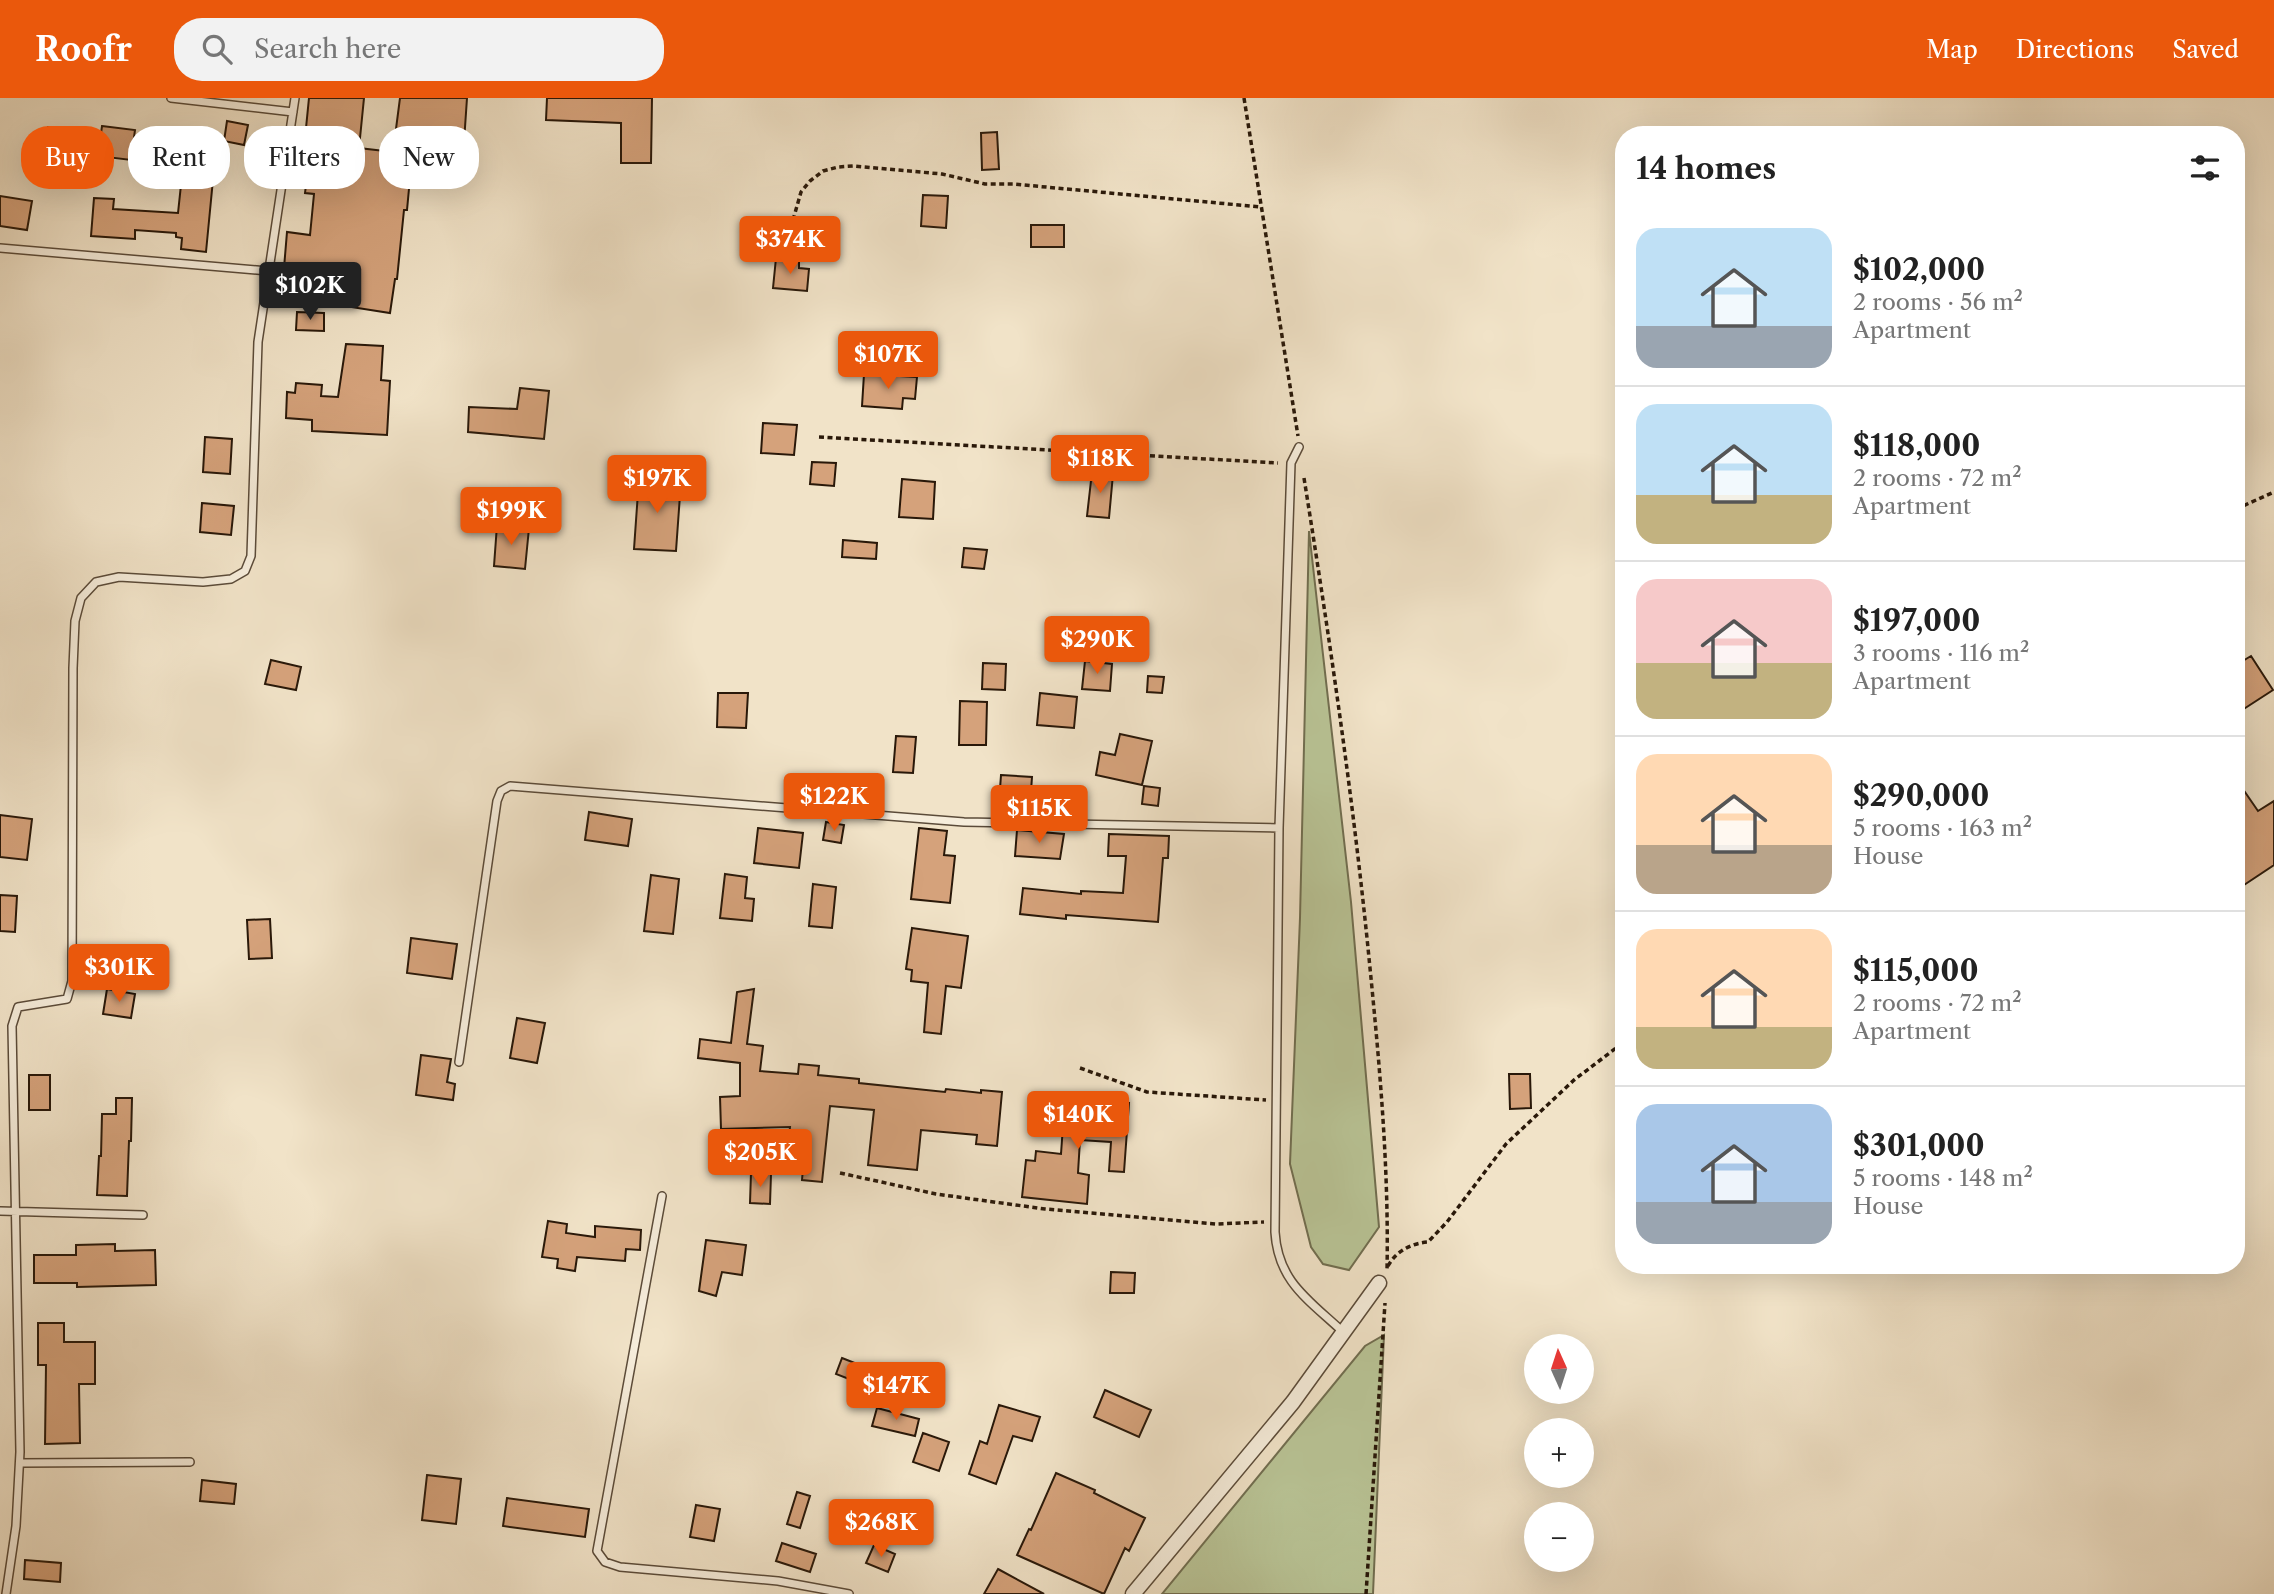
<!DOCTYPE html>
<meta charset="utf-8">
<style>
:root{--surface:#fff;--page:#f2f2f2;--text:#222;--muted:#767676;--line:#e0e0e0;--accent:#ea580c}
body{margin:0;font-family:"Libre Caslon Text",serif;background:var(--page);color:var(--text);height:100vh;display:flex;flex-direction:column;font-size:26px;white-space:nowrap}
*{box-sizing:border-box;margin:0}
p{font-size:23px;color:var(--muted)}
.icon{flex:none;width:38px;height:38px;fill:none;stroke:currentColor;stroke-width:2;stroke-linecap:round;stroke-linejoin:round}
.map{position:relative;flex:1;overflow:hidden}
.panel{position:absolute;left:1615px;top:28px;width:630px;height:1148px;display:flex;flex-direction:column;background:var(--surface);border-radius:28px;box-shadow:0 7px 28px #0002}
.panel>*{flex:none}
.hud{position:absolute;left:21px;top:28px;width:665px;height:63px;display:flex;gap:14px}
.needle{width:46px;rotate:357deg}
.controls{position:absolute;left:1524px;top:1236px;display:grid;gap:14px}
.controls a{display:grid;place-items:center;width:70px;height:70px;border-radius:50%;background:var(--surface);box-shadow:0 7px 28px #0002;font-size:35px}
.price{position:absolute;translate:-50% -60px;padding:0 16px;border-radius:7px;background:var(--accent);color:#fff;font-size:23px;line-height:46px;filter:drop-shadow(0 2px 4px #0008)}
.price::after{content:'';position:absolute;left:50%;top:42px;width:21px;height:16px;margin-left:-10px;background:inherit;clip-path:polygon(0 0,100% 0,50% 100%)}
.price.on{background:#222;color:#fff}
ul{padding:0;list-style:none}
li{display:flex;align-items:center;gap:21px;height:175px;padding:0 21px}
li+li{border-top:2px solid var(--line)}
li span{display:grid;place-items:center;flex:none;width:196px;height:140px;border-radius:21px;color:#555}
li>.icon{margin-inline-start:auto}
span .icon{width:84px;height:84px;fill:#fffc;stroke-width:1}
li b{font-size:30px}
h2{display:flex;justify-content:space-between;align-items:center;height:84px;padding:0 21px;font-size:30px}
.tag{padding:0 24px;border-radius:28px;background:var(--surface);box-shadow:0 7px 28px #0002;font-size:24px;line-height:63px}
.tag.on{background:var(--accent);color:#fff}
header{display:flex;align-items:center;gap:42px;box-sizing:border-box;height:98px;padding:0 35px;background:var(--accent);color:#fff}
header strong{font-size:33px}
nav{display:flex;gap:38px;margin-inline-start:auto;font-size:24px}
.search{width:490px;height:63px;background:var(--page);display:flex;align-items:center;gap:18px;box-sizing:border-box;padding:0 24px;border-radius:28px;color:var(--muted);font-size:26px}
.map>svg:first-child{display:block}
.green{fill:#b9c496;stroke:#716e50;stroke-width:2}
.building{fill:#d5a27b;stroke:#291809;stroke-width:2}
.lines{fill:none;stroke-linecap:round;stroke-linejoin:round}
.lane-casing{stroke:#5b4b39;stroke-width:10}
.street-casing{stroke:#5b4b39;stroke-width:17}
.path{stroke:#291809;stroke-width:3.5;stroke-dasharray:5 3.5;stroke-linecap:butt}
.lane{stroke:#f6eddb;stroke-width:7}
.street{stroke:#f6eddb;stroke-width:14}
</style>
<header>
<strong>Roofr</strong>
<div class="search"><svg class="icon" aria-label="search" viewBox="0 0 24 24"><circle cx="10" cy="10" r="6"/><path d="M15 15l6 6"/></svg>Search here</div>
<nav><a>Map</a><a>Directions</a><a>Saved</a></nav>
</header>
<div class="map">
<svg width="2274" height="1496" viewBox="0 0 2274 1496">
<rect width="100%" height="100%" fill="#f1e3c8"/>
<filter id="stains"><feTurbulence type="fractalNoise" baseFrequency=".00286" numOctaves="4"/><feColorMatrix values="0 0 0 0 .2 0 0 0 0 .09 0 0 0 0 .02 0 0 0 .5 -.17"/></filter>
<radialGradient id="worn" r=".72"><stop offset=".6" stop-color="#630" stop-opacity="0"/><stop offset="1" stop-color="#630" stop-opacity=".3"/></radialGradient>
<!-- green -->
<path class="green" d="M1309,433L1351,804L1379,1129L1349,1172L1323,1166L1311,1149L1290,1066L1300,820Z
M1384,1237L1373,1496H1162L1365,1248Z"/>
<!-- building -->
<path class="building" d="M309,0H364L359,50L393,54L400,0H467L464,44L410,40L405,79L410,80L407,112H404L397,181H395L390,215L351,209L356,177L284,170L287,134L310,137L314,96L305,95L307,79L323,81L326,52L304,50Z
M547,0H652L651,65H621V25L546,22Z
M227,23L248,27L244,47L224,43Z
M102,28L135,32L131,62L98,58Z
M48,29L70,31L67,62L45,60Z
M997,34L999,71L982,72L981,35Z
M198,69L214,71L206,154L181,151L182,140L176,139V135L135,132V141L91,138L94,100L114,101L113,111L178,115L181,87L196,89Z
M923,97L948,98L946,130L921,128Z
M0,98L32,103L27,132L0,128Z
M1031,127H1064V149H1031Z
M776,160L799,163V170L809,171L807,193L773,190Z
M297,214L324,215V233L296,232Z
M346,246L383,248L381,282L390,283L387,337L312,333V322L286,320L287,294L295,295L296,285L322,287L321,298L338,299Z
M864,276L917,279L915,301L903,300L902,311L862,308Z
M520,290L549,293L544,341L468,334L469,309L517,311Z
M763,325L797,327L794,357L761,355Z
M205,339L232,341L230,376L203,374Z
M812,364L836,365L834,388L810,386Z
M1092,374L1113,376L1109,420L1087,418Z
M639,380L681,383L676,453L634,451Z
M902,381L935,384L933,421L899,419Z
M202,405L234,408L231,437L200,434Z
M497,427L529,430L525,471L494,468Z
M843,442L877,445L876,461L842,459Z
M964,450L987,452L984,471L962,469Z
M2251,558L2273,592L2236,616V567Z
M271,562L301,569L296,592L265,586Z
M1085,563L1112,566L1110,593L1082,591Z
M983,565L1006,566L1005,592L982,591Z
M1148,578L1164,579L1162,595L1147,594Z
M718,595H748L746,630L717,629Z
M1040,595L1077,599L1074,630L1037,627Z
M960,603L987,604L986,647H959Z
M1120,636L1152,643L1142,687L1096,677L1100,654L1115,657Z
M896,638L916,639L913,675L893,674Z
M1001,677L1032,679L1030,707L999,705Z
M2236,681L2258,713L2274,703V767L2244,787L2236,777Z
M1144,688L1160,690L1158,708L1142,706Z
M589,714L632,721L628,748L585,742Z
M0,717L32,721L27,762L0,759Z
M826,724L844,727L841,745L823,742Z
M758,730L803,735L799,770L754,765Z
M919,730L947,733L944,757L955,758L950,805L911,801Z
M1017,732L1064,736L1060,761L1015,758Z
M1109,736L1169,738L1168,760H1163L1158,824L1066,817V821L1020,816L1023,790L1081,796V793L1123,795L1126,758H1108Z
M725,776L747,779L745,800L754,801L752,823L720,820Z
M651,777L679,781L673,836L644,833Z
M813,786L836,789L832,830L809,828Z
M0,797L17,798L15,834L0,833Z
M270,821L272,860L249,861L247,822Z
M912,830L968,838L961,890L946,888L941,936L924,934L928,885L911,883L912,872L906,871Z
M411,840L457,846L452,881L407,875Z
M107,891L135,896L131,920L103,916Z
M754,891L747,946L763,948L760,973L798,976L799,966L819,968L818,977L859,981V985L945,994L946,991L981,995V992L1002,994L997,1048L976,1046L977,1037L921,1032L917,1072L868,1067L874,1012L830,1008L822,1084L802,1082L804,1059L787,1057L790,1029L721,1031L720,999L740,998V965L698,960L700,941L731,945L737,894Z
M517,920L545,925L537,965L510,960Z
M421,957L451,961L447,984L455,986L453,1002L416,997Z
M1509,976H1530L1531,1010L1510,1011Z
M29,977H50V1012H29Z
M1065,999L1129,1005L1124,1074L1109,1073L1111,1044L1080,1042L1078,1075L1089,1077L1087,1106L1022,1099L1026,1062L1035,1063L1036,1053L1061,1056Z
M116,1000H132L131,1043H129L127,1098L97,1097L99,1058H101L102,1016H116Z
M751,1075L771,1076L770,1106L750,1105Z
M548,1123L567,1126L566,1135L595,1139V1128L641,1132L640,1152L626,1151L625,1163L577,1159L575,1173L557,1170L558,1161L542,1159Z
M706,1142L746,1147L742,1177L722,1174L716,1198L699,1193Z
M115,1146V1153L155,1152L156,1187L77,1189V1185H34V1157H76V1147Z
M1111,1174L1135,1175L1134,1195H1110Z
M38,1225H64V1244H95V1286H79L80,1345L45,1346L46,1267H38Z
M842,1260L860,1267L854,1283L836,1276Z
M1105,1292L1151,1312L1139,1339L1094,1319Z
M999,1307L1040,1319L1032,1343L1013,1338L996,1386L969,1376L980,1343L987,1346Z
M877,1310L919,1321L915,1338L872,1328Z
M923,1335L949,1344L939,1373L913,1364Z
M1056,1375L1095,1392L1094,1395L1145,1420L1129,1453L1125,1450L1104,1496L1017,1457L1029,1431L1031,1432Z
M427,1377L461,1381L456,1426L422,1422Z
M202,1382L236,1386L234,1406L200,1403Z
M797,1394L810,1398L800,1430L787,1426Z
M507,1400L589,1411L585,1439L503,1428Z
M696,1407L720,1411L714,1443L690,1439Z
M782,1445L816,1456L810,1474L776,1463Z
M874,1447L895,1456L888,1474L866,1465Z
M25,1462L61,1465L60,1484L24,1481Z
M998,1471L1044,1496H984Z"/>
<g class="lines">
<!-- lane casing -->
<g class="lane-casing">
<path id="lane" d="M171,0L293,14
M0,150L268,173
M1299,349L1291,365L1279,730L1275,1134C1278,1184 1309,1202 1343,1234
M459,964L497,703L501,693L510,688L964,724L1279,730
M662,1098L597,1453L605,1464L620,1469L778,1483L849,1496
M0,1113L143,1117
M20,1365L190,1364
M6,1496L16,1428L20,1354L12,928L18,909L67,901L72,883L73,570L75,523L81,500L96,484L119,479L203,484L231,481L245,473L251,458L258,244L295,0"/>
</g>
<!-- street casing -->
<g class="street-casing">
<path id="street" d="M1133,1496L1293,1304L1379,1185"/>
</g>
<!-- path -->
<path class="path" d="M1244,0L1298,338
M793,122L801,94L810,83L823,73L838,69L853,68L942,76L985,86H1013L1261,109
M819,339L1278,365
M1304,380C1330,543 1354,706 1370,870C1380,971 1389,1072 1387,1173
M2236,411L2274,394
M1080,970L1147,994L1266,1002
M840,1075L936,1096L1045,1111L1216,1126L1264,1124
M1388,1168C1396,1153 1412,1145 1428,1144L1447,1124L1506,1046L1574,982L1624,944
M1366,1496L1385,1205"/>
<!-- lane -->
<use href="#lane" class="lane"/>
<!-- street -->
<use href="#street" class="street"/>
</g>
<rect width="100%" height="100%" filter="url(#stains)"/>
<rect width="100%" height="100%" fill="url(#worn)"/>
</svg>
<div class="controls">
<a><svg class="needle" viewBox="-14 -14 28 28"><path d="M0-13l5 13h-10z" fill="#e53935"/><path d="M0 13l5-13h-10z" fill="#767676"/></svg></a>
<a>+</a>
<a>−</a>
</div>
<b class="price" style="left:790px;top:178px">$374K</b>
<b class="price on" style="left:310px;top:224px">$102K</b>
<b class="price" style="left:888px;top:293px">$107K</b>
<b class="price" style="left:1100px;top:397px">$118K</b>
<b class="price" style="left:657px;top:417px">$197K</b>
<b class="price" style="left:511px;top:449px">$199K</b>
<b class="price" style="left:1097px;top:578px">$290K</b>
<b class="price" style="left:834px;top:735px">$122K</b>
<b class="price" style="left:1039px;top:747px">$115K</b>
<b class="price" style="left:119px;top:906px">$301K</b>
<b class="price" style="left:1078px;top:1053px">$140K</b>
<b class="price" style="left:760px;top:1091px">$205K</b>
<b class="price" style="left:896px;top:1324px">$147K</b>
<b class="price" style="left:881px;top:1461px">$268K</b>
<div class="hud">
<a class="tag on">Buy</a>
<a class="tag">Rent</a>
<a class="tag">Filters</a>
<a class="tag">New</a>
</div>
<section class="panel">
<h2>14 homes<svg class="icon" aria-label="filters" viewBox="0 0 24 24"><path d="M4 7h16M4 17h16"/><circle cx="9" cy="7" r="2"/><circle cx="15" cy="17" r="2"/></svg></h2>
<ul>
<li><span style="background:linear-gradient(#bfe0f5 70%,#9aa5b1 0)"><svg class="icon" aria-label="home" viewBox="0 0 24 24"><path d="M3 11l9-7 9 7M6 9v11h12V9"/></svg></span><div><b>$102,000</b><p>2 rooms · 56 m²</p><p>Apartment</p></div></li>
<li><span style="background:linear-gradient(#bfe0f5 65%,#c2b280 0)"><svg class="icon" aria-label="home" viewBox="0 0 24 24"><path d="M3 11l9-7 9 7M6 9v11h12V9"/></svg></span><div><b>$118,000</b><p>2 rooms · 72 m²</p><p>Apartment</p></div></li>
<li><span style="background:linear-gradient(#f6c9c9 60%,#c2b280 0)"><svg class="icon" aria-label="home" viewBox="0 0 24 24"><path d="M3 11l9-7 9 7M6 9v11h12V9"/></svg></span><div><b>$197,000</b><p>3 rooms · 116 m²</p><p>Apartment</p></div></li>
<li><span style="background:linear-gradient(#ffd9b3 65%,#b9a48a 0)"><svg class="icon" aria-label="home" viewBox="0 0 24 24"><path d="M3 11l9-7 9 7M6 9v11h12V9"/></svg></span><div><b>$290,000</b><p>5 rooms · 163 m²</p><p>House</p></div></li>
<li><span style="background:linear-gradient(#ffd9b3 70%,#c2b280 0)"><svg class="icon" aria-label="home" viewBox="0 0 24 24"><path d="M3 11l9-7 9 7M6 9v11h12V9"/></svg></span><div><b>$115,000</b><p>2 rooms · 72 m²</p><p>Apartment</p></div></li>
<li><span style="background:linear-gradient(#a9c7e8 70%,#9aa5b1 0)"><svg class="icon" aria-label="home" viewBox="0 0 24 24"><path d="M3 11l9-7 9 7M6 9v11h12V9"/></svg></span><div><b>$301,000</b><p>5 rooms · 148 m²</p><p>House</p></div></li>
</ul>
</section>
</div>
